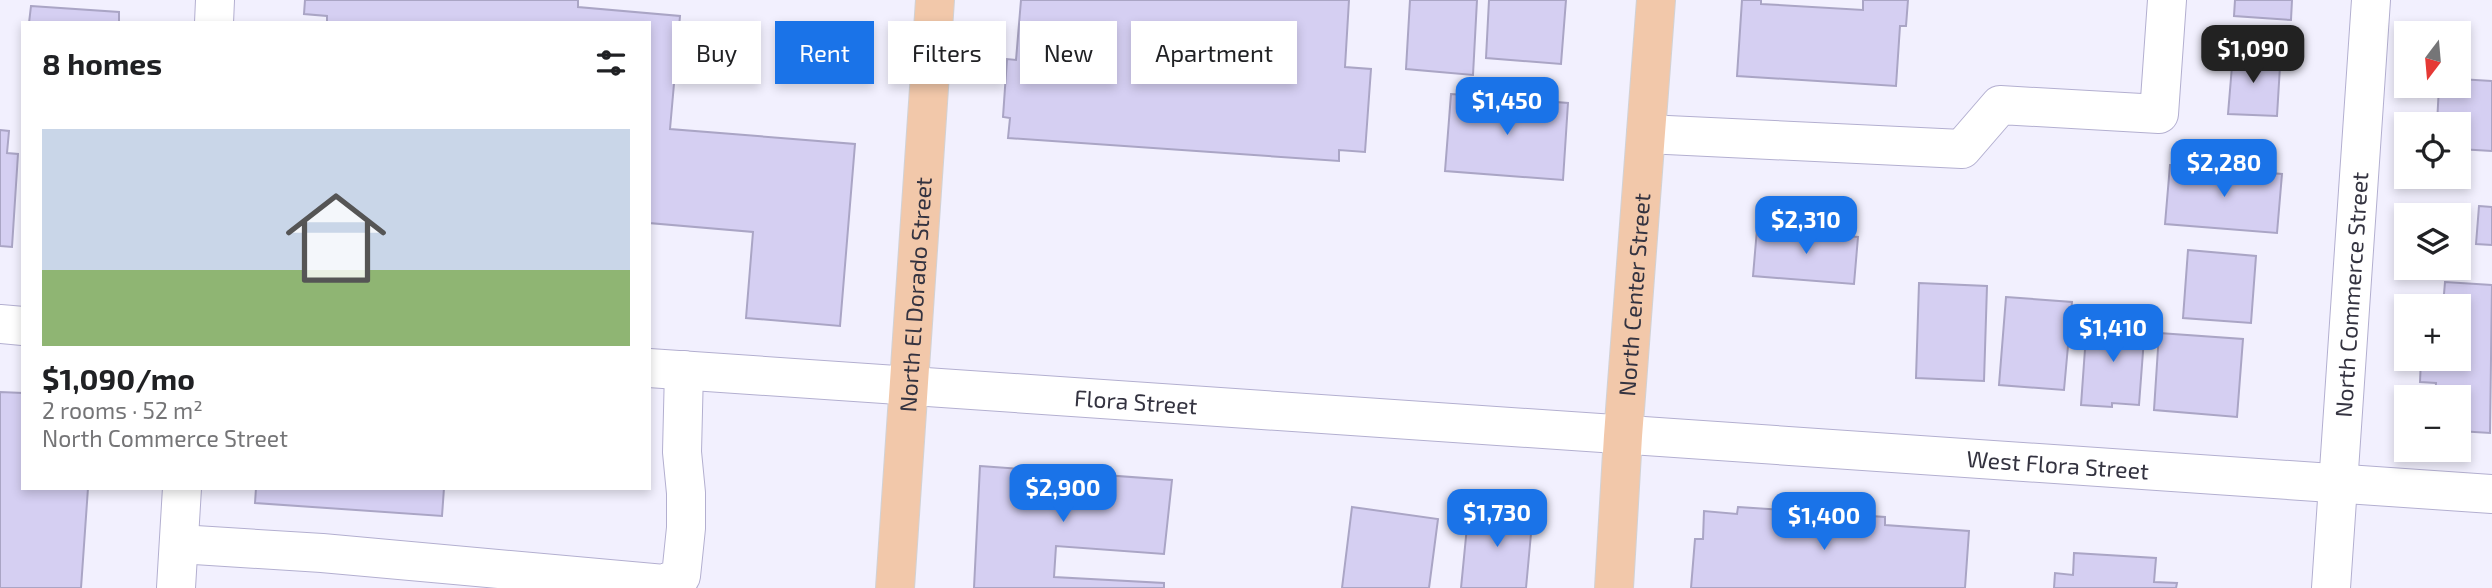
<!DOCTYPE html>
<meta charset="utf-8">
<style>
:root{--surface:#fff;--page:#f2f2f2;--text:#202124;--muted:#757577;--accent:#1a73e8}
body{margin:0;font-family:"Exo 2",sans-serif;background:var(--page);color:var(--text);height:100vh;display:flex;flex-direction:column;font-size:26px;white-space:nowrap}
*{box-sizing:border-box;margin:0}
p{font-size:23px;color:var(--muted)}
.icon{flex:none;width:38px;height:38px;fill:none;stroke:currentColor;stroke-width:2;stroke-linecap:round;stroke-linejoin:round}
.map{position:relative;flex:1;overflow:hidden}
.panel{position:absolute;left:21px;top:21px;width:630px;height:469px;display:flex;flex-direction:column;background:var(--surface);border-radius:0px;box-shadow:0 4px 10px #0003}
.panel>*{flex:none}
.hud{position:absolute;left:672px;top:21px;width:665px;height:63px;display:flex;gap:14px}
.needle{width:46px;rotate:196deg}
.fabs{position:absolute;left:2394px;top:21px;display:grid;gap:14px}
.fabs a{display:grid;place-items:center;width:77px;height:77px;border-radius:0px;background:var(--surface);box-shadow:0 4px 10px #0003;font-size:35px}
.price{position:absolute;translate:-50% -60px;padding:0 16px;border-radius:14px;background:var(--accent);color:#fff;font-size:23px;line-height:46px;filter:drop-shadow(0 2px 4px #0008)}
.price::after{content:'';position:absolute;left:50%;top:42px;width:21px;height:16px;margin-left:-10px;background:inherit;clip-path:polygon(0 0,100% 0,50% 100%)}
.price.selected{background:#222;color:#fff}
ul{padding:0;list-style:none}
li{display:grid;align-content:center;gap:14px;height:371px;padding:0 21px}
li span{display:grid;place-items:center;height:217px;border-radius:0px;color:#555}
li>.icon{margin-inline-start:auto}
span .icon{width:126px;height:126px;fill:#fffc;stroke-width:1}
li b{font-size:30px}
h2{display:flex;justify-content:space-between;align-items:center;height:84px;padding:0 21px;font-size:30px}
.chip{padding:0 24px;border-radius:0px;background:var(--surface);box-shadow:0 4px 10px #0003;font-size:24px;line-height:63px}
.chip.selected{background:var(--accent);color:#fff}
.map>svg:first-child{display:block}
.building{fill:#d5cff2;stroke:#aaa5c5;stroke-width:2}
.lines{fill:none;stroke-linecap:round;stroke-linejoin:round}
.minor-casing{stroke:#b3afd0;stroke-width:40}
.major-casing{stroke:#d2d2d5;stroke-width:40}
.minor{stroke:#fff;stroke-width:38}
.major{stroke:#f2c8aa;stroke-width:38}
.labels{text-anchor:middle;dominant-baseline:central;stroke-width:5;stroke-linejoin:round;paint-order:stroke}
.street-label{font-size:23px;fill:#343340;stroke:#f2f0fe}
</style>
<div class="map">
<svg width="2492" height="588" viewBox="0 0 2492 588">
<rect width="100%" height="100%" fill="#f2f0fe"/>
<!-- building -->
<path class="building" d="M305,0H578V7L680,16L670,129L855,144L840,326L746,318L753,232L649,223V23H327V16L304,14Z
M1021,0H1349L1345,67L1371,69L1365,152L1339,150V161L1008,138L1010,118L1003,117L1007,59L1016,60Z
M1410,0H1477L1473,75L1406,69Z
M1489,0H1566L1561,64L1486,58Z
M1742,0H1761V4L1863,10V0H1908L1906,26H1900L1896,86L1737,76Z
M2235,0H2292L2291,20L2234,16Z
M31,6L119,12V23H29Z
M2234,42L2252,43L2251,63L2280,66L2277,116L2228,114Z
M2459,79L2492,81V151L2459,149V124H2437L2439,86H2459Z
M1451,94L1568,103L1563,180L1445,171Z
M0,130L9,131L7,153L18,154L12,247L0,246Z
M2170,165L2282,174L2277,233L2165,224Z
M2479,206L2492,207V245L2476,244Z
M1757,229L1858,237L1854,284L1753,276Z
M2188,250L2256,256L2251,323L2183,318Z
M2445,282L2492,285L2490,433L2459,431V397H2435L2436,383L2420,382L2421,359H2459V306H2443Z
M1919,283L1987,286L1984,381L1916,378Z
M2006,297L2072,302L2064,390L1999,385Z
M2087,321L2145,325L2139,405L2112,403V407L2081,405Z
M2159,333L2243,339L2237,417L2154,410Z
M0,392L23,393V488H88L81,588H0Z
M980,466L1172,480L1164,554L1056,546L1054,577L1164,583V588H974Z
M256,488H444L442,516L255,503Z
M1469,506L1533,512L1526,588H1461Z
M1352,507L1438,519L1429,588H1342Z
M1738,507L1885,517V525L1969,531L1965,588H1691L1695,539H1703L1704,511L1737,514Z
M2074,553L2156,558L2154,582L2177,583L2176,588H2054L2055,573L2073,575Z"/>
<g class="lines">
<!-- minor casing -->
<g class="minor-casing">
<g id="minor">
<path d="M214,23L215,0"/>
<path d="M1646,134L1962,149L2000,105L2159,114L2167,0"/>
<path d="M0,324L23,326"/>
<path id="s1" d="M649,368L2492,494"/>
<path d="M179,544L322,553L664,584L681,576L686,528V493L682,452L684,370"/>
<path d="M176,588L182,488"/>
<path id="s2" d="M2331,588L2371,0"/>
</g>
</g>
<!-- major casing -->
<g class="major-casing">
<g id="major">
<path id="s3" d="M895,588L935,0"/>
<path id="s4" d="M1614,588L1623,436L1656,0"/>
</g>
</g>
<!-- minor -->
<use href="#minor" class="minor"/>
<!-- major -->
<use href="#major" class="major"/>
</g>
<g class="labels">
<!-- street labels -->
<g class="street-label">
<text stroke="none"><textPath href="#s3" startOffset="294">North El Dorado Street</textPath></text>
<text stroke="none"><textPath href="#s4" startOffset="294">North Center Street</textPath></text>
<text stroke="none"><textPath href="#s2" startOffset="294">North Commerce Street</textPath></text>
<text stroke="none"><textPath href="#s1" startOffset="488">Flora Street</textPath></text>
<text stroke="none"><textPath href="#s1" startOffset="1412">West Flora Street</textPath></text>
</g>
</g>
</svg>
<div class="fabs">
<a><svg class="needle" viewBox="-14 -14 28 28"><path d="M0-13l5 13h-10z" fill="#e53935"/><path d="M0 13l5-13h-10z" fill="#757577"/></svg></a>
<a><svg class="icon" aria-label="locate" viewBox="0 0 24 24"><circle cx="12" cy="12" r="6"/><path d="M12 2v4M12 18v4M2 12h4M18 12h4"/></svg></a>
<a><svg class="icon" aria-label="layers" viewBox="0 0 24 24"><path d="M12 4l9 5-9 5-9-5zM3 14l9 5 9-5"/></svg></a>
<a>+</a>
<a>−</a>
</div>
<b class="price selected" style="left:2253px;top:85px">$1,090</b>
<b class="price" style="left:1507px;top:137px">$1,450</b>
<b class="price" style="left:2224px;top:199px">$2,280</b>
<b class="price" style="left:1806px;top:256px">$2,310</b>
<b class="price" style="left:2113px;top:364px">$1,410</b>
<b class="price" style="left:1063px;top:524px">$2,900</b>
<b class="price" style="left:1497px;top:549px">$1,730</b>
<b class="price" style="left:1824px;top:552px">$1,400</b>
<div class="hud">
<a class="chip">Buy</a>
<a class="chip selected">Rent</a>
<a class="chip">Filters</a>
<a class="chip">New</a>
<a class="chip">Apartment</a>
</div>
<section class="panel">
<h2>8 homes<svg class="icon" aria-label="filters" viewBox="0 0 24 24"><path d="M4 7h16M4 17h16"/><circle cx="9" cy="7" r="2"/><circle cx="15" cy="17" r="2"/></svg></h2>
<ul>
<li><span style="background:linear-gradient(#c9d6e8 65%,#8fb573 0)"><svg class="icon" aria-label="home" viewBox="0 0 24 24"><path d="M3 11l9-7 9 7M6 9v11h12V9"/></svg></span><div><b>$1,090/mo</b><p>2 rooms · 52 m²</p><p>North Commerce Street</p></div></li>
</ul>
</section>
</div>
